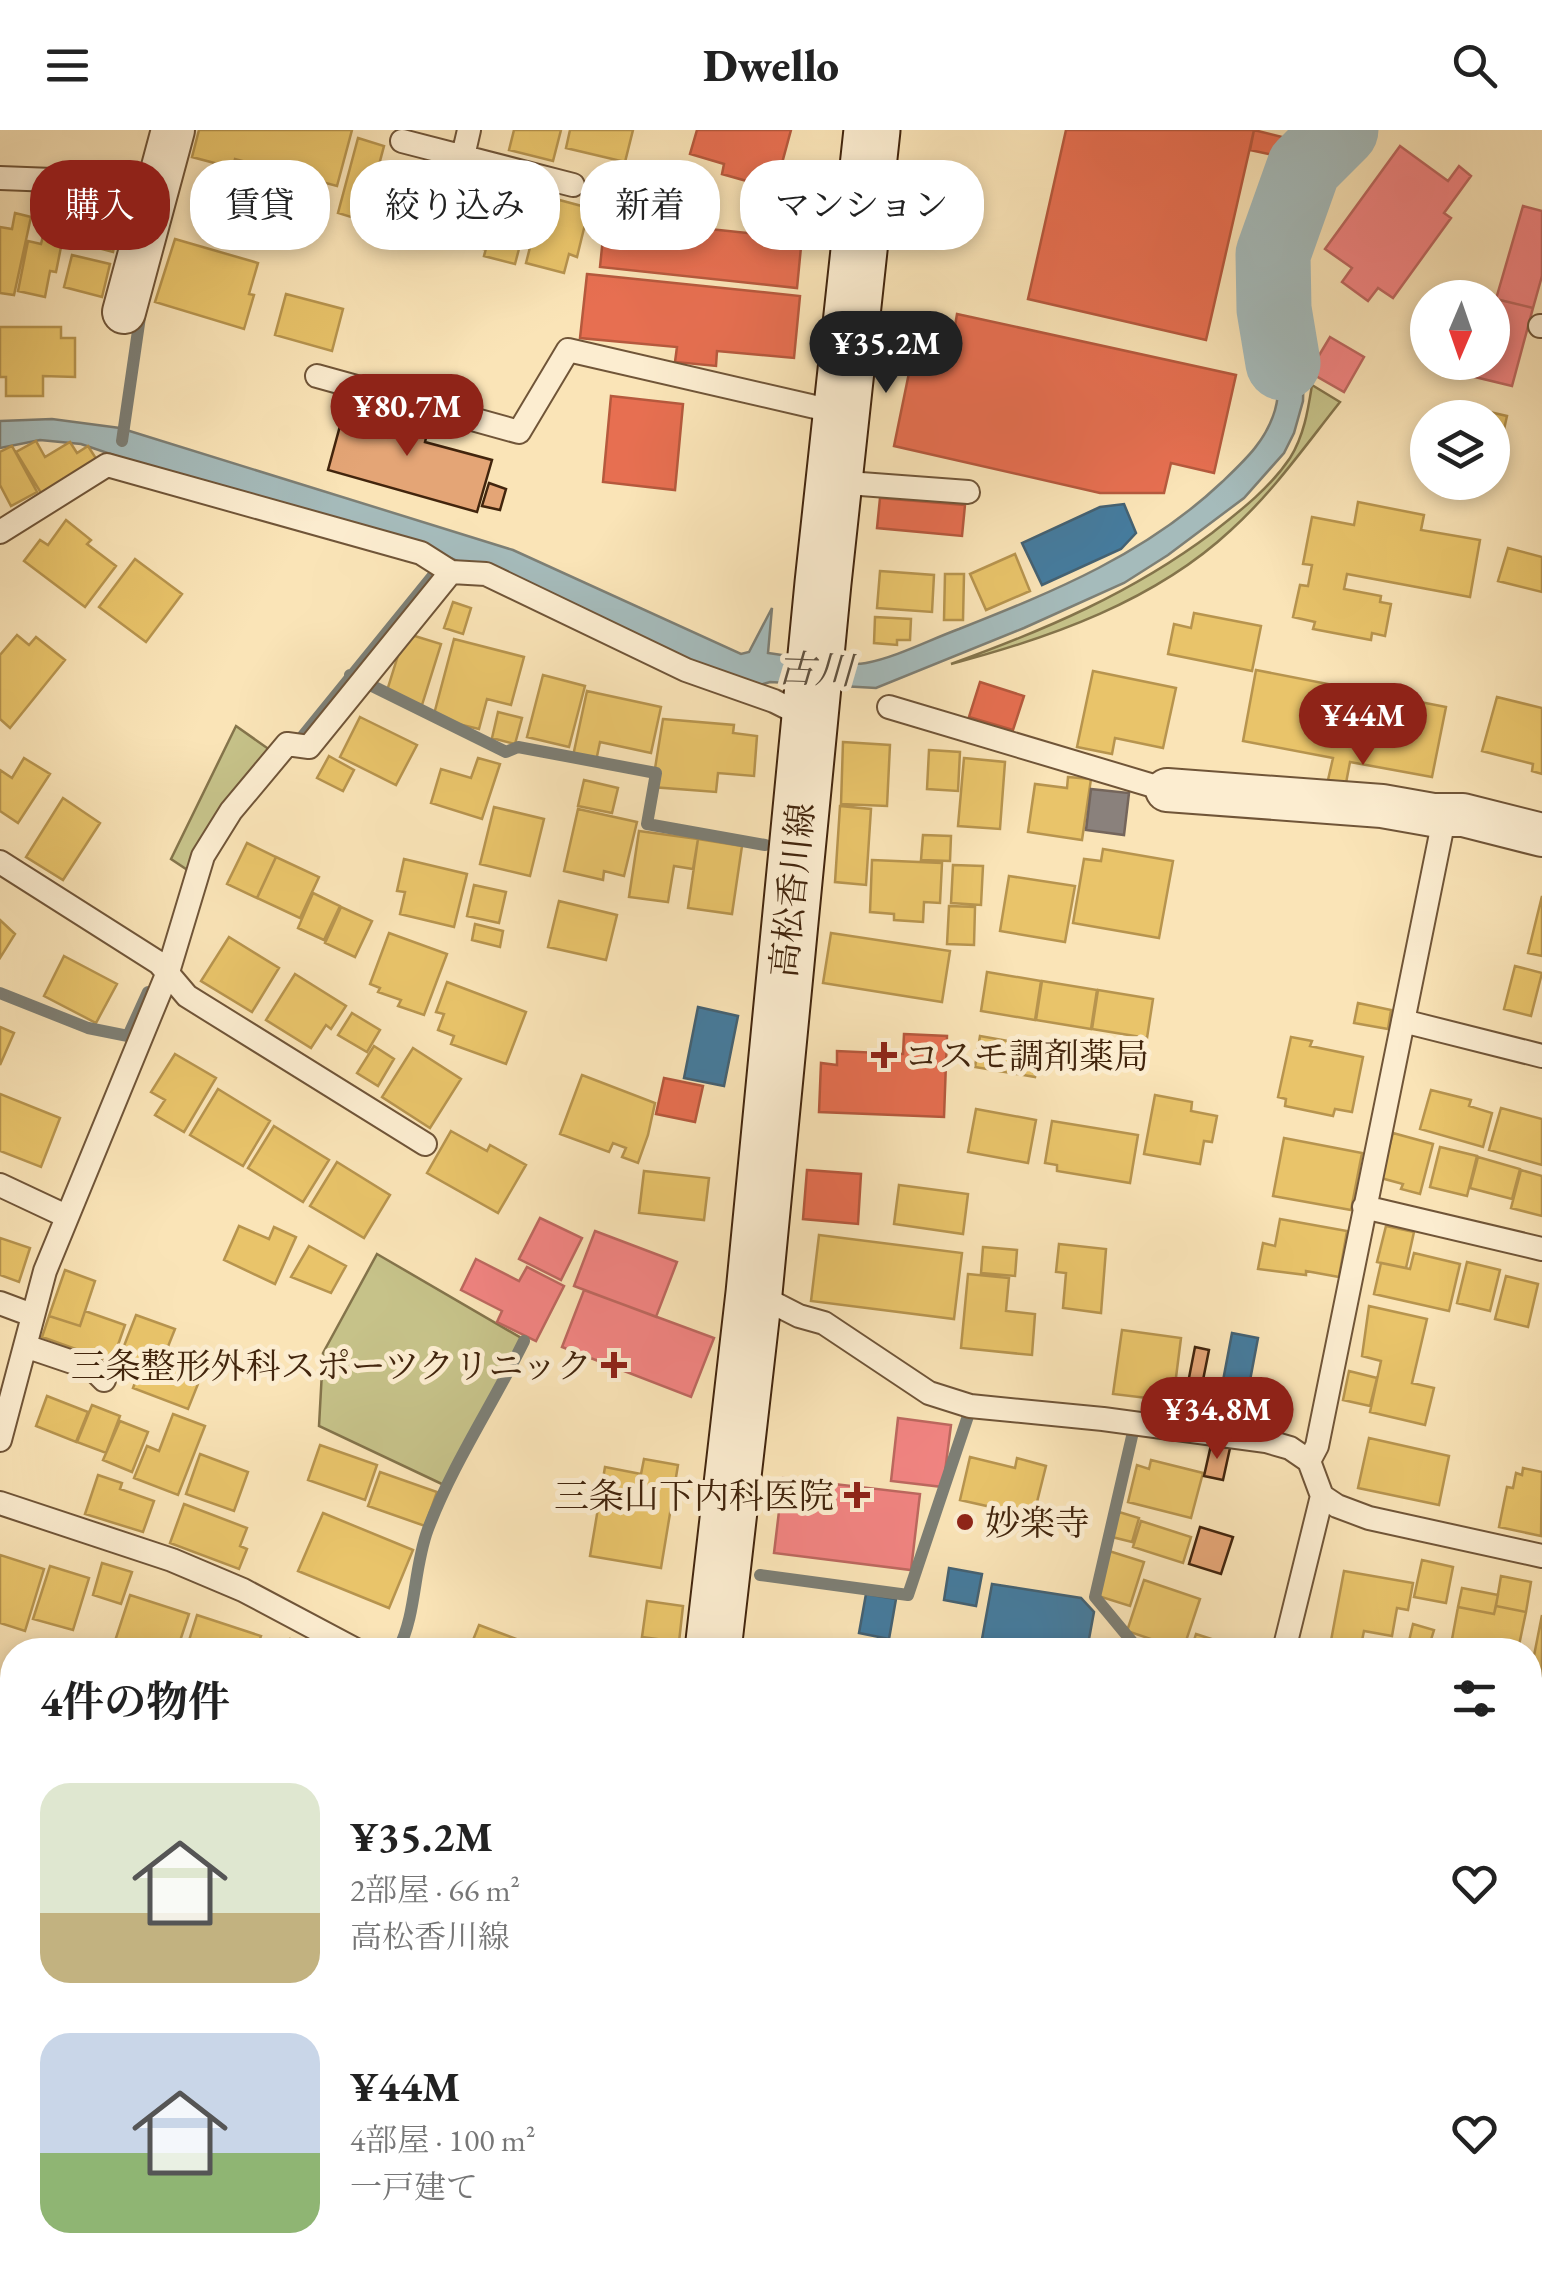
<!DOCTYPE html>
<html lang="ja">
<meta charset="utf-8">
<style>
:root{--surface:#fff;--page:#f6f6f6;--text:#222;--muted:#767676;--accent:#8f2418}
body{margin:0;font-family:"EB Garamond","Noto Serif JP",serif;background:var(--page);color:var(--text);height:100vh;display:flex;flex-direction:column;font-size:38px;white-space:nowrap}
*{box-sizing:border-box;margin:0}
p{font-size:32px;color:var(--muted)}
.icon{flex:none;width:55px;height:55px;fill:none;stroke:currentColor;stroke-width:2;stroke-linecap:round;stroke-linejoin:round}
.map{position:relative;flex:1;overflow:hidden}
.details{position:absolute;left:0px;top:1508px;width:1542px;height:642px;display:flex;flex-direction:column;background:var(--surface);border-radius:40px 40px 0 0;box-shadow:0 5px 15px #0003}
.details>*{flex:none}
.top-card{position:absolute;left:30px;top:30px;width:1000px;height:90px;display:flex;gap:20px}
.needle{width:65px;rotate:182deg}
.buttons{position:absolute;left:1410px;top:150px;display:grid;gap:20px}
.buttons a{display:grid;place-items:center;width:100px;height:100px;border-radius:50%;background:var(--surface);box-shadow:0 5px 15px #0003;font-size:50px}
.price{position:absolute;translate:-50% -85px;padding:0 22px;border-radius:35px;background:var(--accent);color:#fff;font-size:32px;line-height:65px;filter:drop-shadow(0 2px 5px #0008)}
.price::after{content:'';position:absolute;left:50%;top:60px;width:30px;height:22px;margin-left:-15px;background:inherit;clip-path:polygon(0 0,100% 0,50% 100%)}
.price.current{background:#222;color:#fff}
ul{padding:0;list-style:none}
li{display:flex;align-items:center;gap:30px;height:250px;padding:0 40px}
li span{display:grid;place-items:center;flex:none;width:280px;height:200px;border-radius:30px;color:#555}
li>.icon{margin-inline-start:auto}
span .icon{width:120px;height:120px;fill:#fffc;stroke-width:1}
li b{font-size:42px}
h2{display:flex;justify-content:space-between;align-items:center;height:120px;padding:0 40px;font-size:42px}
.tag{padding:0 35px;border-radius:40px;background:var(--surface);box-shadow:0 5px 15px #0003;font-size:35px;line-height:90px}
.tag.current{background:var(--accent);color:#fff}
header{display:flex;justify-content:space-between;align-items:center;height:130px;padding:0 40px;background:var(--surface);font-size:45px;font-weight:800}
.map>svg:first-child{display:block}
.green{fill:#c6c289;stroke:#84744b;stroke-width:2.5}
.water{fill:#a5bbbb;stroke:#7d7f75;stroke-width:2.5}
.homes{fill:#e9c46a;stroke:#b7944e;stroke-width:2.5}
.shops{fill:#e76f51;stroke:#b6593d;stroke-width:2.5}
.health{fill:#f28482;stroke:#bd685f;stroke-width:2.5}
.public{fill:#457b9d;stroke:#446172;stroke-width:2.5}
.industry{fill:#8a817c;stroke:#74655b;stroke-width:2.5}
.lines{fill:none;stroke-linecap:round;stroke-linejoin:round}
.stream{stroke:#7d7f75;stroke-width:12}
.river{stroke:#a5bbbb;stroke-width:75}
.building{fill:#e4a576;stroke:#42250d;stroke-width:2.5}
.service-casing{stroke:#705538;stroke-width:26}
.minor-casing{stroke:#705538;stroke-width:46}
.tertiary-casing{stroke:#705538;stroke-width:56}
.secondary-casing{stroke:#42250d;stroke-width:59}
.service{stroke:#fcedd0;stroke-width:22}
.minor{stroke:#fcedd0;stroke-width:42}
.tertiary{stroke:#fcedd0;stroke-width:52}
.secondary{stroke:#fcedd0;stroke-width:55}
.poi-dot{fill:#8f2418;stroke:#fcedd0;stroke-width:4}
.labels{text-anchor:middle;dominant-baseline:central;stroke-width:10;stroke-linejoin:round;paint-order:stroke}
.street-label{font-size:35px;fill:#42250d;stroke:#fcedd0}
.poi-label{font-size:35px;fill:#42250d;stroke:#fcedd0;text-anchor:start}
.water-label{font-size:38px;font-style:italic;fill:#605241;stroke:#fcedd0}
</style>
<header><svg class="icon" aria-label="menu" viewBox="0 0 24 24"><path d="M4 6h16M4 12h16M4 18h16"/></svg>Dwello<svg class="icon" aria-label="search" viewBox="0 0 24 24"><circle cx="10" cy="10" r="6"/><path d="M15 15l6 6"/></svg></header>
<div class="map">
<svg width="1542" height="2148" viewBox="0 0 1542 2148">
<rect width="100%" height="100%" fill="#fae4b7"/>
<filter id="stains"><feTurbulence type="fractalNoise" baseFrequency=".002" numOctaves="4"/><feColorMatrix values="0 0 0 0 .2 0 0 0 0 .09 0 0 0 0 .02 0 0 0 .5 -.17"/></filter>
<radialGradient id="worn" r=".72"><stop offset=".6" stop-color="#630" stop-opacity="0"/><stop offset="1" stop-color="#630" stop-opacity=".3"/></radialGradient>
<!-- green -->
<path class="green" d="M1312,255L1340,272C1305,316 1273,362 1231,400C1155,471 1050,508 951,534C1045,500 1132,463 1212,403C1240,381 1270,358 1290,328C1304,306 1308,280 1312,255Z
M236,596L270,620L189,741L171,729Z
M377,1124L523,1209L444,1355L319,1296L323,1223Z"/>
<!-- water -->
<path class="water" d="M1332,0H1370L1339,30L1319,64L1293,148L1304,231L1303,271L1294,303L1284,323L1244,368L1168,425L1124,453L1024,498L876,558L770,552L760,555L704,538L423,416L190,351L81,314L40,310L0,318V291L52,289L120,298L513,420L741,524L749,522L772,478L768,523C792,526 844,537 866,533C897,527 929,510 959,499C1055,461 1146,424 1222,352C1245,330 1266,311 1275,280C1287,237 1265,193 1268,151C1271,105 1298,31 1332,0Z
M1162,2138H1364L1385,2148H1188Z"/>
<!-- homes -->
<path class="homes" d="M199,0H352L337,56L235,29L233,38L192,27Z
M514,0H561L553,31L509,20Z
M570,0H633L625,32L566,18Z
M358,8L384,16L364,91L338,83Z
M469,59L498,68L483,119L454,111Z
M434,61L464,70L455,103L425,94Z
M98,65L131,73L120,114L115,113L113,122L68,110L74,91L90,95Z
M552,68L589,78L577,127L569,124L564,143L526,133L538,86L547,88Z
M411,71L425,74L417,105L403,101Z
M497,77L528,85L515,134L484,126Z
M15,83L31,87L14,165L0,163V97L12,99Z
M45,98L64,102L56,142L50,141L45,167L18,161L28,111L41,114Z
M175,109L258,133L249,164L254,165L244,199L155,172Z
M72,125L110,134L102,167L64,157Z
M286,164L343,179L332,221L275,205Z
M0,197H61V208H75V247L43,246V266H6V247H0Z
M1468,277L1507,286L1499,322L1492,320V288H1466Z
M36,311L45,327L70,312L77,323L88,316L97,330L41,363L16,322Z
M12,316L37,362L11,376L0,355V322Z
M1358,372L1424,385L1421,400L1480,410L1470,467L1347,444L1344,459L1381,466L1380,472L1391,474L1385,506L1372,503L1371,510L1313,499L1315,492L1293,487L1300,455L1308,456L1312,435L1303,434L1312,387L1354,395Z
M66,390L91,410L87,414L116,436L85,477L24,431L40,410L48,415Z
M1508,418L1542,427V462L1498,451Z
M1015,424L1030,461L986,480L970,444Z
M135,429L182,464L146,512L99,477Z
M880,441L934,445L932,482L877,478Z
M945,444H964L963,490H944Z
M453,472L471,478L463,504L444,498Z
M1194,483L1261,496L1252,541L1168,524L1174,494L1191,498Z
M875,487L911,489L910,510H897V515L874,513Z
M405,503L441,514L422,575L386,564Z
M17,505L29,515L36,507L65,530L10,598L0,589V525Z
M454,509L524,527L511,575L487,569L479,599L433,588Z
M1256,540L1446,577L1432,647L1350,632L1346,653L1328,650L1333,628L1243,611Z
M1093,541L1176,558L1163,618L1115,608L1112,624L1077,617Z
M543,545L585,556L569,617L527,607Z
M587,561L661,577L651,623L600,612L596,631L573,626Z
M1497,567L1542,578V644L1532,641L1533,634L1482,621Z
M498,582L522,588L515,614L492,608Z
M360,587L417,615L396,655L340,627Z
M663,589L734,595L733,603L757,606L754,646L718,643L716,662L652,657Z
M843,612L890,615L887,676L841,674Z
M929,620L960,622L958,661L927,659Z
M329,626L354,640L343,661L317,648Z
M24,628L50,644L18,693L0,681V640L12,648Z
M478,628L500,634L482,689L431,673L441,639L471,648Z
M964,628L1005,632L1000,699L958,696Z
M1068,647L1091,649L1082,710L1028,702L1035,654L1067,658Z
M584,650L618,658L612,683L578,676Z
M63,668L100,693L63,750L26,727Z
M840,676L871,679L866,755L835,752Z
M494,677L544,689L530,746L480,734Z
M578,679L637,692L624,746L604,741L603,750L564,741Z
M639,701L698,709L693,739L674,736L668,772L629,767Z
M923,705L951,706L950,731L921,730Z
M698,709L742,716L732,784L688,778Z
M247,713L276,727L257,768L227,754Z
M1103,719L1173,731L1159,808L1073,793L1084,729L1101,731Z
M276,727L319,747L300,788L257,768Z
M404,729L467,744L454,797L400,784L405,762L397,761Z
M872,730L942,733L940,773L924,772L923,792L894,790V784L870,782Z
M953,735L983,736L981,775L951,773Z
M1009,746L1075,756L1065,812L1000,801Z
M474,755L506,762L499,793L467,786Z
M313,763L340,776L324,810L298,798Z
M1542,766V826L1528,823Z
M559,771L617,785L606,830L548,817Z
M949,776L975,777L974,815L947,814Z
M341,777L372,791L355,827L325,813Z
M0,790L15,804L0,828Z
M475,794L503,801L500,817L472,810Z
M389,803L447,824L424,885L398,876L401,870L378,862L380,858L370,854Z
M831,803L950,821L942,872L823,853Z
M229,807L279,838L252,882L201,851Z
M64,826L117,854L96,893L44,866Z
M1515,836L1542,843L1531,886L1504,879Z
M987,842L1041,851L1035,890L981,881Z
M295,844L346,876L331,899L326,895L311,918L266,890Z
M1042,851L1097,860L1091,899L1036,890Z
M447,852L526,882L506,934L451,914L454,906L438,900L444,884L436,882Z
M1098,860L1153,869L1147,908L1092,899Z
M1358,873L1391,880L1388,899L1354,893Z
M352,883L380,900L367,922L338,905Z
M0,897L14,903L0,935Z
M980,906L1041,917L1035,947L975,937Z
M1291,907L1312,911L1310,916L1363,927L1352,982L1335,979L1333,986L1285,976L1286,969L1278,967Z
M374,916L394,929L378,956L357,943Z
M413,918L461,949L430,998L382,967Z
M175,924L216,948L184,1002L155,985L165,970L151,962Z
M582,945L655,973L648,1005L638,1033L622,1027L626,1018L613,1013L609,1022L560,1004Z
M218,959L270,991L243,1036L190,1005Z
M1431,960L1471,970L1469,976L1492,983L1483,1017L1420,999Z
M0,964L60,988L41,1037L0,1021Z
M1155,965L1192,972L1191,981L1217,986L1212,1012L1204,1011L1200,1034L1144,1024Z
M1501,978L1542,989V1035L1489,1020Z
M976,979L1036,990L1028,1033L968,1022Z
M1052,991L1138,1005L1130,1053L1057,1041V1035L1045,1033Z
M274,996L329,1030L303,1072L248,1038Z
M451,1001L487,1021L490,1015L526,1035L498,1083L427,1043Z
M1393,1003L1433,1014L1420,1064L1401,1059L1403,1054L1381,1048Z
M1284,1008L1362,1023L1351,1080L1273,1066Z
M1440,1017L1477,1026L1467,1066L1430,1057Z
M1478,1027L1520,1039L1512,1069L1470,1058Z
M337,1032L390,1065L364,1108L310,1076Z
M1521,1040L1542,1046V1086L1511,1078Z
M644,1041L709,1048L704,1090L639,1083Z
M899,1055L968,1064L963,1104L894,1094Z
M1280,1089L1347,1101L1339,1147L1306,1141V1145L1258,1139L1263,1113L1275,1116Z
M239,1096L269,1109L274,1097L296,1107L275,1154L224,1130Z
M1386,1096L1414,1102L1406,1138L1377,1132Z
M819,1105L962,1123L954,1189L811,1171Z
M0,1108L30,1118L19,1152L0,1145Z
M1059,1114L1106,1119L1101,1183L1063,1178L1066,1143L1056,1142Z
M309,1116L346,1136L331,1163L291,1147Z
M983,1117L1017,1120L1015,1146L981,1143Z
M1414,1123L1460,1134L1449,1181L1374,1164L1381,1133L1410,1139Z
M1467,1132L1500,1140L1490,1181L1457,1173Z
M65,1140L95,1151L80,1196L49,1186Z
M968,1144L1009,1148L1006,1181L1035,1184L1032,1225L961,1218Z
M1506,1146L1538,1154L1528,1197L1495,1189Z
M1369,1176L1427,1189L1412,1253L1434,1258L1425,1295L1370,1282L1381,1231L1362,1226Z
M85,1181L125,1195L112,1232L42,1207L49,1186L80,1196Z
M136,1185L175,1199L165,1224L204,1239L188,1279L133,1258L139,1242L117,1234Z
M1122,1200L1181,1208L1173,1271L1113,1264Z
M1349,1241L1377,1248L1370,1276L1343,1270Z
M47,1266L88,1282L76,1312L36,1296Z
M92,1275L120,1286L106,1323L77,1312Z
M173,1284L205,1296L178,1365L134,1348L147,1316L159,1321Z
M120,1291L148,1302L132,1342L103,1330Z
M1369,1308L1449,1326L1439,1375L1358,1358Z
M320,1315L377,1335L365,1370L308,1350Z
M200,1324L248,1342L234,1381L186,1364Z
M970,1327L1015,1338L1017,1328L1046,1336L1030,1400L988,1390L991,1377L960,1370Z
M644,1329L678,1335L661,1438L590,1426L605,1337L641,1344Z
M1151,1330L1203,1343L1191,1388L1128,1372L1137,1335L1149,1339Z
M1523,1338L1542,1342L1541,1406L1499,1397L1507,1357L1513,1358L1516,1343L1522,1345Z
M380,1342L437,1362L425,1396L368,1376Z
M98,1345L122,1353L120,1359L154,1371L143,1402L85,1384Z
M184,1374L247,1398L240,1416L247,1419L239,1439L170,1413Z
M1119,1382L1139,1388L1132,1412L1112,1407Z
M323,1383L413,1420L389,1478L298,1441Z
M1141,1391L1191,1407L1183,1433L1133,1417Z
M1109,1421L1144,1432L1130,1476L1095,1465Z
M0,1425L44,1439L25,1501L0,1493Z
M1422,1430L1453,1437L1446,1473L1414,1467Z
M102,1433L132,1442L121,1474L93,1465Z
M50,1436L89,1448L73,1500L33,1489Z
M1344,1441L1413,1453L1408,1480L1397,1478L1392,1506L1364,1501L1360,1520L1330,1516Z
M1501,1446L1531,1452L1526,1482L1496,1476Z
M1144,1450L1200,1469L1183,1520L1127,1501Z
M1462,1458L1498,1465L1494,1484L1458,1477Z
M130,1465L189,1484L177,1520H131L114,1514Z
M647,1471L683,1476L679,1512L642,1507Z
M1496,1476L1526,1482L1518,1520H1450L1458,1477L1494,1484Z
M197,1485L261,1506L256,1520H186Z
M1542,1485V1548L1530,1546Z
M1413,1494L1434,1500L1429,1516L1409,1511Z
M479,1495L532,1515L530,1520H469Z
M1196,1504L1245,1520H1191Z
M290,1509L311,1516L310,1520H261L264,1511L286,1519Z
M4,1638L12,1639V1689H1Z
M1530,1684L1542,1686V1738L1530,1736Z
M1530,1758L1542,1760V1801L1530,1799Z
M0,2041L12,2042V2092L0,2091Z
M133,2138H171L212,2142V2148H132Z
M222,2138H266L280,2140L279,2148H220Z
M287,2138H298L331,2144V2148H284Z
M29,2140L72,2144V2148H28Z"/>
<!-- shops -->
<path class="shops" d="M697,0H791L775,59L722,44L724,34L690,24Z
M1066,0H1254L1206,210L1028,169Z
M1254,0L1290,9L1296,0H1324L1300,31L1250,20Z
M605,88L777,106L776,114L801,117L797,158L600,137Z
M587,144L800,166L794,228L717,221L716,236L675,232L677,217L580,208Z
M957,184L1236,245L1214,343L1171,333L1164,363H1100L894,316L918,199L953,208Z
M611,266L683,274L675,360L603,352Z
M880,368L965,375L962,406L877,398Z
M980,552L1024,566L1013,600L969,587Z
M904,904L947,906L944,987L819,982L821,933L837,935V921L903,924Z
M664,948L703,956L695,992L656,984Z
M807,1040L861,1044L858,1094L803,1089Z
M680,2138H695L728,2148H679Z"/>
<!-- health -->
<path class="health" d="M1400,16L1448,51L1459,36L1471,46L1444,83L1451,88L1393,168L1378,158L1368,171L1342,152L1352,138L1325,119Z
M1523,76L1542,81V146L1533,178L1496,169Z
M1496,169L1533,178L1512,256L1475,247L1479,232H1492V182Z
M1330,207L1364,227L1344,262L1309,242Z
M540,1088L582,1108L561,1150L519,1129Z
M595,1101L677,1132L656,1187L574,1156Z
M476,1129L519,1151L527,1137L564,1156L536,1211L497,1192L502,1181L461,1160Z
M584,1160L714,1208L691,1267L562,1217Z
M898,1288L951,1295L943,1357L891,1351Z
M783,1348L920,1364L911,1440L774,1423Z"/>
<!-- public -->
<path class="public" d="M1124,374L1136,403L1121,419L1042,455L1022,413L1100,377Z
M698,877L738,886L724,956L684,948Z
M1232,1203L1258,1208L1248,1261L1222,1256Z
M949,1438L982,1444L976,1476L944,1470Z
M992,1454L1081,1468L1094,1482L1087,1520H980Z
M866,1464L896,1469L889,1509L859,1503Z"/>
<!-- industry -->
<path class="industry" d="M1091,659L1129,663L1124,705L1086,700Z"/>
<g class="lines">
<!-- stream -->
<path class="stream" d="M122,311L141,180
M350,545L506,622L518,617L656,643L647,694L765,715
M293,618L444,432
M0,863L88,898L128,906L148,862
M760,1445L908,1465L968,1286
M398,1520C417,1483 413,1439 428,1399C453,1333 493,1274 524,1211
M1132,1520L1134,1514L1095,1467L1133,1302"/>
<!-- river -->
<path class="river" d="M1283,233L1274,179L1273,124L1304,37L1341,0"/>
</g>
<!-- building -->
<path class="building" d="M346,274L429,296L425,312L492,330L477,382L328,340Z
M489,353L506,359L500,380L482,376Z
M1195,1217L1209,1220L1201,1260L1187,1258Z
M1211,1315L1230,1318L1223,1350L1204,1346Z
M1200,1397L1233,1407L1221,1444L1189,1434Z
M1530,1841L1542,1847V1892L1530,1886Z
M1530,2007L1542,2012V2056L1530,2081Z
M1542,2056V2141L1530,2135V2081Z"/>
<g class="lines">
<!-- service casing -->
<g class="service-casing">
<path id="service" d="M402,11L573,55
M463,26L469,0
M0,48L158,54
M1540,196H1542
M317,246L519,302L568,220L841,283
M834,352L968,362
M0,402L107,335L421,423L451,442L486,444L686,540L774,571L808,588
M889,577L1167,660
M0,732L159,833L187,866L425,1014
M1403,891L1542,926
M0,1055L66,1086
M1364,1077L1542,1119
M756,1164L799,1186L824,1193L929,1263L970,1276L1103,1289L1266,1311L1290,1318L1309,1331L1322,1366L1337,1376L1369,1388L1542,1426
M0,1173L32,1185
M25,1216L93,1239L104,1250
M0,1310L45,1141L168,842L203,726L231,681L287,614L309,617L451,442
M1309,1331L1317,1316L1445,684
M0,1373L172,1430L243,1460L356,1520
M1284,1520L1322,1366"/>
</g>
<!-- minor casing -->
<g class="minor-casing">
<path id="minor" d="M124,182L173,0
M1167,660L1382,676L1433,685H1463L1542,705
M1456,2138L1477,2148"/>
</g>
<!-- tertiary casing -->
<g class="tertiary-casing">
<path id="tertiary" d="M0,1712L12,1713
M900,2138L925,2148
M1016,2138L1042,2148"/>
</g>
<!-- secondary casing -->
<g class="secondary-casing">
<path id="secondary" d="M713,1520L754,1163L823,453L872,0
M645,2148L646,2138"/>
</g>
<!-- service -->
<use href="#service" class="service"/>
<!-- minor -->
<use href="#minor" class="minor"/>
<!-- tertiary -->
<use href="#tertiary" class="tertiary"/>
<!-- secondary -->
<use href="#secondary" class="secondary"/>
</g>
<!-- markers -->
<g class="poi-dot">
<path d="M879 910h10v10h10v10h-10v10h-10v-10h-10v-10h10z"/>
<path d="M609 1220h10v10h10v10h-10v10h-10v-10h-10v-10h10z"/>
<path d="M852 1350h10v10h10v10h-10v10h-10v-10h-10v-10h10z"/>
<circle cx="965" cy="1392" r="10"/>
</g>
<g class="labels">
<!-- street labels -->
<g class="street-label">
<text transform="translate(792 760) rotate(-84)">高松香川線</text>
</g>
<!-- poi labels -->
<g class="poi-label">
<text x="904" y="925">コスモ調剤薬局</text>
<text x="592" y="1235" text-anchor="end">三条整形外科スポーツクリニック</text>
<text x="834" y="1365" text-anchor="end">三条山下内科医院</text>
<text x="985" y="1392">妙楽寺</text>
</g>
<!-- water labels -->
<g class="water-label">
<text transform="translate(815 539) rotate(2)">古川</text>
</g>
</g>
<rect width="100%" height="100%" filter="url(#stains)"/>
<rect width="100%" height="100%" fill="url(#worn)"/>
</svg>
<div class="buttons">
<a><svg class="needle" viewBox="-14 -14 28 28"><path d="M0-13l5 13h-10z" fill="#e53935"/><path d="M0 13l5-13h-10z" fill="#767676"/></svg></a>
<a><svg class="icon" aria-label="layers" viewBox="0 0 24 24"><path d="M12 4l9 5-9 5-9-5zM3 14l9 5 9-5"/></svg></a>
</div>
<b class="price current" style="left:886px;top:266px">¥35.2M</b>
<b class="price" style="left:407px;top:329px">¥80.7M</b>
<b class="price" style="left:1363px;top:638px">¥44M</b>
<b class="price" style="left:1217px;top:1332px">¥34.8M</b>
<div class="top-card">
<a class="tag current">購入</a>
<a class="tag">賃貸</a>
<a class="tag">絞り込み</a>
<a class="tag">新着</a>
<a class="tag">マンション</a>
</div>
<section class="details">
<h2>4件の物件<svg class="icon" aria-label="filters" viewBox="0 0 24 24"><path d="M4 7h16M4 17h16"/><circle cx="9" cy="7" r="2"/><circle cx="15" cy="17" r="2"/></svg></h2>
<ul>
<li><span style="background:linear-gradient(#dfe7d0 65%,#c2b280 0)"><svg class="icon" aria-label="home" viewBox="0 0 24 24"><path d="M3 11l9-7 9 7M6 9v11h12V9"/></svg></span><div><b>¥35.2M</b><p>2部屋 · 66 m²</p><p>高松香川線</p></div><svg class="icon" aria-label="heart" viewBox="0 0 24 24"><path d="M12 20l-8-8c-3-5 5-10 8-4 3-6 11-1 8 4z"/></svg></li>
<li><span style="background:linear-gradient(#c9d6e8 60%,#8fb573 0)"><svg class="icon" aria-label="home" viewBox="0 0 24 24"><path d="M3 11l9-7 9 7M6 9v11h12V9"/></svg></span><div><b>¥44M</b><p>4部屋 · 100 m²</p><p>一戸建て</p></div><svg class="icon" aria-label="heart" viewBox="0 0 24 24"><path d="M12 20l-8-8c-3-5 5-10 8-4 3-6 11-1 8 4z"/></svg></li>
</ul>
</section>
</div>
